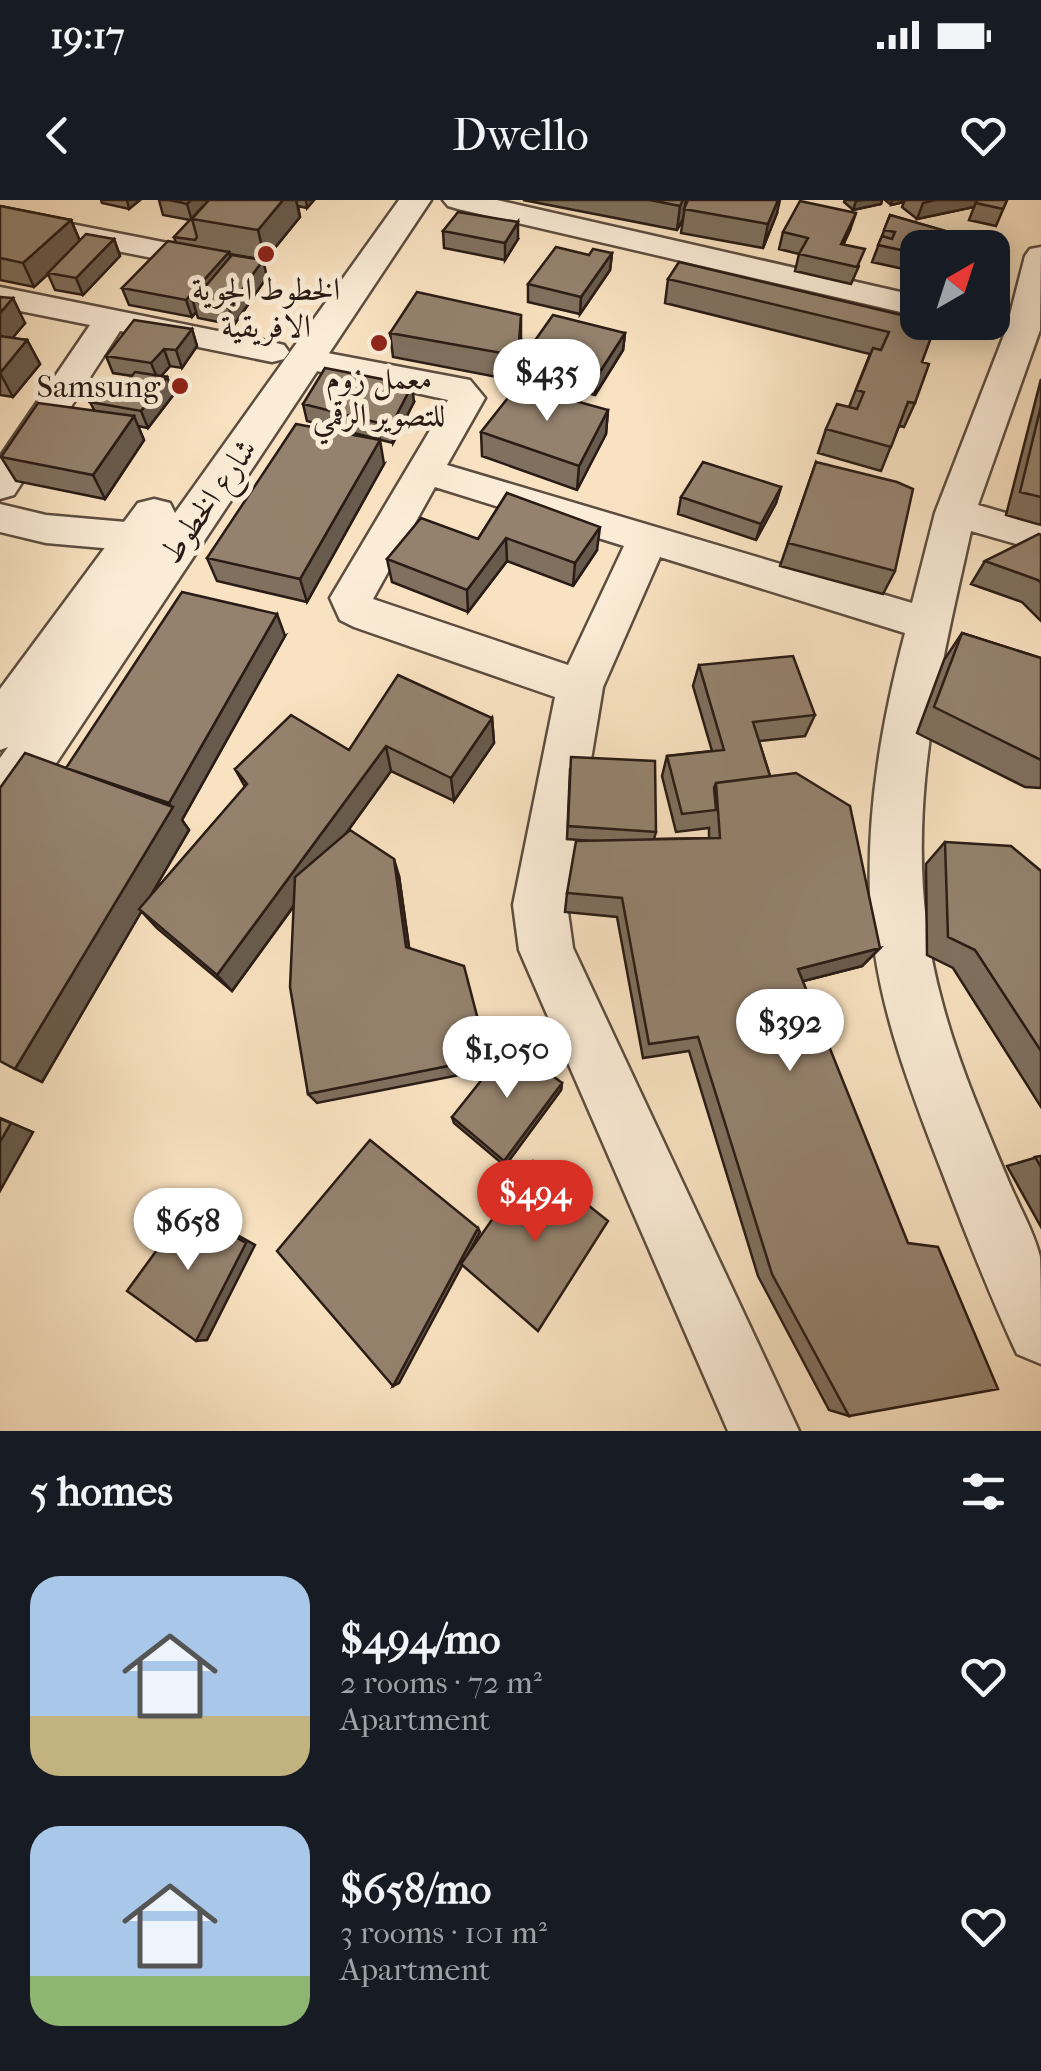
<!DOCTYPE html>
<meta charset="utf-8">
<style>
:root{--surface:#171b24;--page:#242831;--text:#f1f3f6;--muted:#9ea1a6;--accent:#d93025}
body{margin:0;font-family:"IM FELL French Canon",Amiri,serif;background:var(--page);color:var(--text);height:100vh;display:flex;flex-direction:column;font-size:38px;white-space:nowrap}
*{box-sizing:border-box;margin:0}
p{font-size:32px;color:var(--muted)}
.icon{flex:none;width:55px;height:55px;fill:none;stroke:currentColor;stroke-width:2;stroke-linecap:round;stroke-linejoin:round}
.map{position:relative;height:1231px;overflow:hidden}
.drawer{display:flex;flex-direction:column;background:var(--surface);flex:1}
.drawer>*{flex:none}
.needle{width:65px;rotate:39deg}
.buttons{position:absolute;left:900px;top:30px;display:grid;gap:20px}
.buttons a{display:grid;place-items:center;width:110px;height:110px;border-radius:20px;background:var(--surface);box-shadow:0 5px 25px #0003;font-size:50px}
.price{position:absolute;translate:-50% -85px;padding:0 22px;border-radius:35px;background:#fff;color:#222;font-size:32px;line-height:65px;filter:drop-shadow(0 2px 5px #0008)}
.price::after{content:'';position:absolute;left:50%;top:60px;width:30px;height:22px;margin-left:-15px;background:inherit;clip-path:polygon(0 0,100% 0,50% 100%)}
.price.on{background:var(--accent);color:#fff}
ul{padding:0;list-style:none}
li{display:flex;align-items:center;gap:30px;height:250px;padding:0 30px}
li span{display:grid;place-items:center;flex:none;width:280px;height:200px;border-radius:30px;color:#555}
li>.icon{margin-inline-start:auto}
span .icon{width:120px;height:120px;fill:#fffc;stroke-width:1}
li b{font-size:42px}
h2{display:flex;justify-content:space-between;align-items:center;height:120px;padding:0 30px;font-size:42px}
.status{display:flex;justify-content:space-between;align-items:center;height:70px;padding:0 50px;background:var(--surface);direction:ltr}
.status svg{height:28px;fill:currentColor}
header{display:flex;justify-content:space-between;align-items:center;height:130px;padding:0 30px;background:var(--surface);font-size:45px;font-weight:600}
.map>svg:first-child{display:block}
.lines{fill:none;stroke-linecap:round;stroke-linejoin:round}
.minor-casing{stroke:#5d4d40;stroke-width:5}
.tertiary-casing{stroke:#5d4d40;stroke-width:5}
.minor{fill:#fbecd7;fill-rule:evenodd}
.tertiary{fill:#fbecd7;fill-rule:evenodd}
.wall{fill:#80705f;stroke:#291b15;stroke-width:2.5}
.shaded-wall{fill:#685b4d;stroke:#291b15;stroke-width:2.5}
.building{fill:#95826e;stroke:#291b15;stroke-width:2.5}
.poi-dot{fill:#8f2418;stroke:#fbecd7;stroke-width:4}
.labels{text-anchor:middle;dominant-baseline:central;stroke-width:10;stroke-linejoin:round;paint-order:stroke}
.far-poi-label{font-size:32px;fill:#291b15;stroke:#fbecd7}
.far-street-label{font-size:32px;fill:#291b15;stroke:#fbecd7}
</style>
<div class="status"><b>19:17</b><svg viewBox="0 0 49 12"><path d="M0 12V9h3v3zM5 12V6h3v6zM10 12V3h3v9zM15 12V0h3v12zM26 1h20v11H26zM47 4h2v5h-2z"/></svg></div>
<header><svg class="icon" aria-label="back" viewBox="0 0 24 24"><path d="M15 5l-7 7 7 7"/></svg>Dwello<svg class="icon" aria-label="heart" viewBox="0 0 24 24"><path d="M12 20l-8-8c-3-5 5-10 8-4 3-6 11-1 8 4z"/></svg></header>
<div class="map">
<svg width="1041" height="1231" viewBox="0 0 1041 1231">
<rect width="100%" height="100%" fill="#f9e2c1"/>
<filter id="stains"><feTurbulence type="fractalNoise" baseFrequency=".002" numOctaves="4"/><feColorMatrix values="0 0 0 0 .2 0 0 0 0 .09 0 0 0 0 .02 0 0 0 .5 -.17"/></filter>
<radialGradient id="worn" r=".72"><stop offset=".6" stop-color="#630" stop-opacity="0"/><stop offset="1" stop-color="#630" stop-opacity=".3"/></radialGradient>
<g class="lines">
<!-- minor casing -->
<g class="minor-casing">
<path id="minor" d="M443,0H497L918,96V116L458,9L448,6Z
M0,10L178,45L189,47L194,54L189,61L178,63L0,28Z
M1041,47L1040,130L978,305L1041,323V351L971,331C936,489 897,640 942,802C958,863 984,922 1008,980C1018,1005 1034,1031 1040,1057C1041,1085 1041,1133 1041,1164L1017,1154C990,1096 967,1037 944,977C910,889 872,794 870,698C867,607 882,521 905,433L660,357L603,487L567,705L573,748L799,1231H728L519,750L513,705L555,497L354,427L340,420L330,398L448,200L294,166L289,159L294,152L306,149L470,180L485,198L447,265L912,403L935,313L1006,130L1025,56L1030,49ZM435,287L624,346L568,465L373,399Z
M0,87L272,142L284,145L289,152L284,159L272,162L120,131L14,295L0,299V257L90,125L0,107Z
M0,304L46,315L137,323L151,327L157,337L151,347L137,351L46,343L0,332Z"/>
</g>
<!-- tertiary casing -->
<g class="tertiary-casing">
<path id="tertiary" d="M399,0H431L19,619L0,625V558L8,547L0,550V489L138,303L154,299L170,303L175,313Z"/>
</g>
<!-- minor -->
<use href="#minor" class="minor"/>
<!-- tertiary -->
<use href="#tertiary" class="tertiary"/>
</g>
<!-- wall -->
<path class="wall" d="M101,0H140L129,9L102,3Z
M159,0H314L307,8L298,6L300,17L265,60L230,54L231,57L267,77L234,125L198,118L196,112L192,117L129,105L122,88L176,43L174,37L190,20L163,15Z
M523,0H686L685,6L777,13L763,48L681,33L683,19L677,30Z
M845,0H882L881,4L853,10L844,2Z
M885,0H1007L996,26L969,20L974,7L917,19L902,7L904,2L891,5Z
M0,6L71,20L80,41L114,39L120,56L83,95L55,90L48,74L34,87L0,80Z
M890,15L949,32L943,48H918V82L905,79L908,70L872,62Z
M850,30L843,45L859,66L851,84L795,71L799,54L779,49L783,32Z
M443,31L518,39L505,60L444,48Z
M612,53L610,70L580,114L528,102V84Z
M668,79L918,119L922,162L915,203L904,227L899,226L881,271L818,253L826,229L849,207L870,154L665,103Z
M0,97L25,123L12,138L27,140L40,164L13,197L0,195Z
M192,129L197,146L182,168L170,166L161,176L167,177L174,194L148,228L138,226L144,240L105,299L16,281L1,257L94,210L90,202L121,189L132,176L113,173L106,156Z
M390,133L521,139L518,181L393,157Z
M625,133L623,150L595,195L565,187V184L522,176V159Z
M1041,179V325L1006,315Z
M414,202L393,243L307,221L303,204Z
M608,210L606,234L577,290L482,256L481,232Z
M816,262L895,371L883,394L780,366Z
M384,264L307,402L217,381L207,358Z
M781,287L776,303L756,340L678,314L681,297Z
M507,293L597,350L573,386L507,361L468,412L392,382L387,359L478,339Z
M1041,335V421L1022,402L971,384L985,361Z
M962,433L1041,458V588L1025,587L917,533L944,460Z
M285,436L182,620L189,630L150,696L245,587L235,569L349,550L492,518L494,543L454,601L391,571L347,632L399,676L409,748L488,858L490,869L317,903L308,894L294,706L232,791L157,728L141,711L42,882L66,568Z
M699,465L815,515L805,536L759,541L770,576L880,748L862,766L803,781L849,1216L829,1210L758,1076L689,851L643,858L617,717L565,712L567,693L594,641L567,639L570,570L656,632L654,639L709,638V628L676,632L662,576L667,556L712,551L693,486Z
M945,642L1041,671V907L953,768L927,755L926,664Z
M562,883L561,890L505,966L454,923L452,917Z
M1041,956V1027L1007,966Z"/>
<!-- shaded-wall -->
<path class="shaded-wall" d="M127,0H140L129,9Z
M191,0H214L192,21L187,4Z
M283,0H296L300,17L265,60L258,30Z
M306,0H314L307,8Z
M680,0H686L683,19L677,30L680,6Z
M778,0H780L777,13L763,48L768,24Z
M863,0H882L881,4L853,10L856,1Z
M892,0H905L904,2L891,5Z
M935,0H977L974,7L917,19L923,3Z
M856,13L850,30L836,61L841,44Z
M71,20L81,44L34,87L23,63Z
M518,22V39L505,60V43Z
M114,39L120,56L83,95L76,78Z
M229,52L234,69L193,101L196,112L192,117L186,100Z
M612,53L610,70L580,114L581,97Z
M263,60L267,77L234,125L229,108Z
M13,98L25,123L0,153V113Z
M521,115V139L518,181V156Z
M192,129L197,146L182,168L176,150Z
M625,133L623,150L595,195L596,178Z
M27,140L40,164L13,197L0,173Z
M164,149L170,166L158,180L151,163Z
M167,177L174,194L148,228L141,211Z
M412,185L414,202L393,243L391,226Z
M608,210L606,234L577,290L579,266Z
M134,216L144,240L105,299L93,275Z
M380,240L384,264L307,402L300,379Z
M781,287L776,303L756,340L761,324Z
M600,327L597,350L573,386L575,363Z
M506,338L507,361L468,412L467,390Z
M277,414L285,436L182,620L189,630L42,882L15,869L172,608L169,603Z
M492,518L494,543L454,601L451,578Z
M386,546L391,571L232,791L217,775Z
M394,659L399,676L411,761L406,747Z
M880,748L862,766L784,786L798,769Z
M562,883L561,890L505,966L504,961Z
M0,918L33,932L0,991Z
M186,1010L197,1013L255,1045L207,1140L196,1141Z
M478,1028L480,1032L399,1183L393,1186Z"/>
<!-- building -->
<path class="building" d="M169,0H191L187,4Z
M209,0H283L258,30L192,19Z
M650,0H683L680,6Z
M688,0H778L768,24L684,9Z
M977,0H1007L1003,9L976,3Z
M800,1L856,13L841,44L865,49L857,67L799,54L808,38L783,32Z
M204,5L192,19L197,37L195,40L174,37Z
M0,6L71,20L23,63L0,58Z
M458,12L518,22L505,43L443,31Z
M890,15L949,32L947,39L918,33L944,40L941,48H918V63L911,62L915,53L878,45L882,36L892,39L895,32L884,30Z
M86,34L114,39L76,78L48,73Z
M168,41L229,52L186,100L122,88Z
M556,47L589,55L593,49L612,53L581,97L528,84Z
M232,55L263,60L229,108L193,101Z
M679,62L918,119V122L936,124L922,162L929,164L915,203L908,202L891,247L826,229L837,204L857,209L864,192L856,190L873,148L881,150L889,132L668,79Z
M417,92L521,115L518,156L390,133Z
M0,97L13,98L0,113Z
M553,115L625,133L596,178L566,170L568,168L522,159Z
M134,120L192,129L176,150L164,149L151,163L106,156Z
M0,136L27,140L0,173Z
M325,168L412,185L391,226L303,204Z
M135,172L167,177L141,211L90,202L101,187L121,189Z
M518,185L608,210L579,266L481,232Z
M38,203L134,216L93,275L1,257Z
M1041,206V297L1020,292Z
M296,224L380,240L300,379L207,358Z
M703,262L781,287L761,324L681,297Z
M816,262L897,282L913,289L895,371L788,343Z
M507,293L600,327L575,363L506,338L467,390L387,359L421,318L478,339Z
M1039,334L1041,335V383L1038,380L985,361Z
M182,392L277,414L169,603L66,568Z
M962,433L1041,458V560L934,507Z
M793,456L815,515L753,522L770,576L716,583L714,588L716,610L682,614L667,556L724,550L699,465Z
M398,475L492,518L451,578L386,546L217,775L139,709L247,584L235,569L291,515L349,550Z
M25,553L173,607L15,869L0,861V588Z
M571,557L655,561L656,632L568,626Z
M796,573L850,606L880,748L798,769L908,1043L938,1047L998,1189L849,1216L772,1074L698,837L649,844L622,698L567,693L576,641L720,638L716,583Z
M350,630L394,659L406,747L464,766L488,858L308,894L290,787L295,677Z
M945,642L1011,646L1041,671V851L975,750L948,737Z
M511,843L562,883L504,961L452,917Z
M0,919L11,923L0,942Z
M370,940L478,1028L393,1186L277,1051Z
M1041,956V967L1035,957Z
M533,961L608,1021L538,1131L461,1064Z
M186,1010L246,1043L196,1141L127,1091Z"/>
<!-- markers -->
<g class="poi-dot">
<circle cx="266" cy="54" r="10"/>
<circle cx="379" cy="143" r="10"/>
<circle cx="180" cy="186" r="10"/>
</g>
<g class="labels">
<!-- far-poi labels -->
<g class="far-poi-label">
<text x="266" y="89">الخطوط الجوية<tspan x="266" dy="37">الافريقية</tspan></text>
<text x="379" y="178">معمل زوم<tspan x="379" dy="37">للتصوير الرقمي</tspan></text>
<text x="160" y="186" text-anchor="end">Samsung</text>
</g>
<!-- far-street labels -->
<g class="far-street-label">
<text transform="translate(208 301) rotate(-55)">شارع الخطوط</text>
</g>
</g>
<rect width="100%" height="100%" filter="url(#stains)"/>
<rect width="100%" height="100%" fill="url(#worn)"/>
</svg>
<div class="buttons">
<a><svg class="needle" viewBox="-14 -14 28 28"><path d="M0-13l5 13h-10z" fill="#e53935"/><path d="M0 13l5-13h-10z" fill="#9ea1a6"/></svg></a>
</div>
<b class="price" style="left:547px;top:224px">$435</b>
<b class="price" style="left:790px;top:874px">$392</b>
<b class="price" style="left:507px;top:901px">$1,050</b>
<b class="price on" style="left:535px;top:1045px">$494</b>
<b class="price" style="left:188px;top:1073px">$658</b>
</div>
<section class="drawer">
<h2>5 homes<svg class="icon" aria-label="filters" viewBox="0 0 24 24"><path d="M4 7h16M4 17h16"/><circle cx="9" cy="7" r="2"/><circle cx="15" cy="17" r="2"/></svg></h2>
<ul>
<li><span style="background:linear-gradient(#a9c7e8 70%,#c2b280 0)"><svg class="icon" aria-label="home" viewBox="0 0 24 24"><path d="M3 11l9-7 9 7M6 9v11h12V9"/></svg></span><div><b>$494/mo</b><p>2 rooms · 72 m²</p><p>Apartment</p></div><svg class="icon" aria-label="heart" viewBox="0 0 24 24"><path d="M12 20l-8-8c-3-5 5-10 8-4 3-6 11-1 8 4z"/></svg></li>
<li><span style="background:linear-gradient(#a9c7e8 75%,#8fb573 0)"><svg class="icon" aria-label="home" viewBox="0 0 24 24"><path d="M3 11l9-7 9 7M6 9v11h12V9"/></svg></span><div><b>$658/mo</b><p>3 rooms · 101 m²</p><p>Apartment</p></div><svg class="icon" aria-label="heart" viewBox="0 0 24 24"><path d="M12 20l-8-8c-3-5 5-10 8-4 3-6 11-1 8 4z"/></svg></li>
</ul>
</section>
